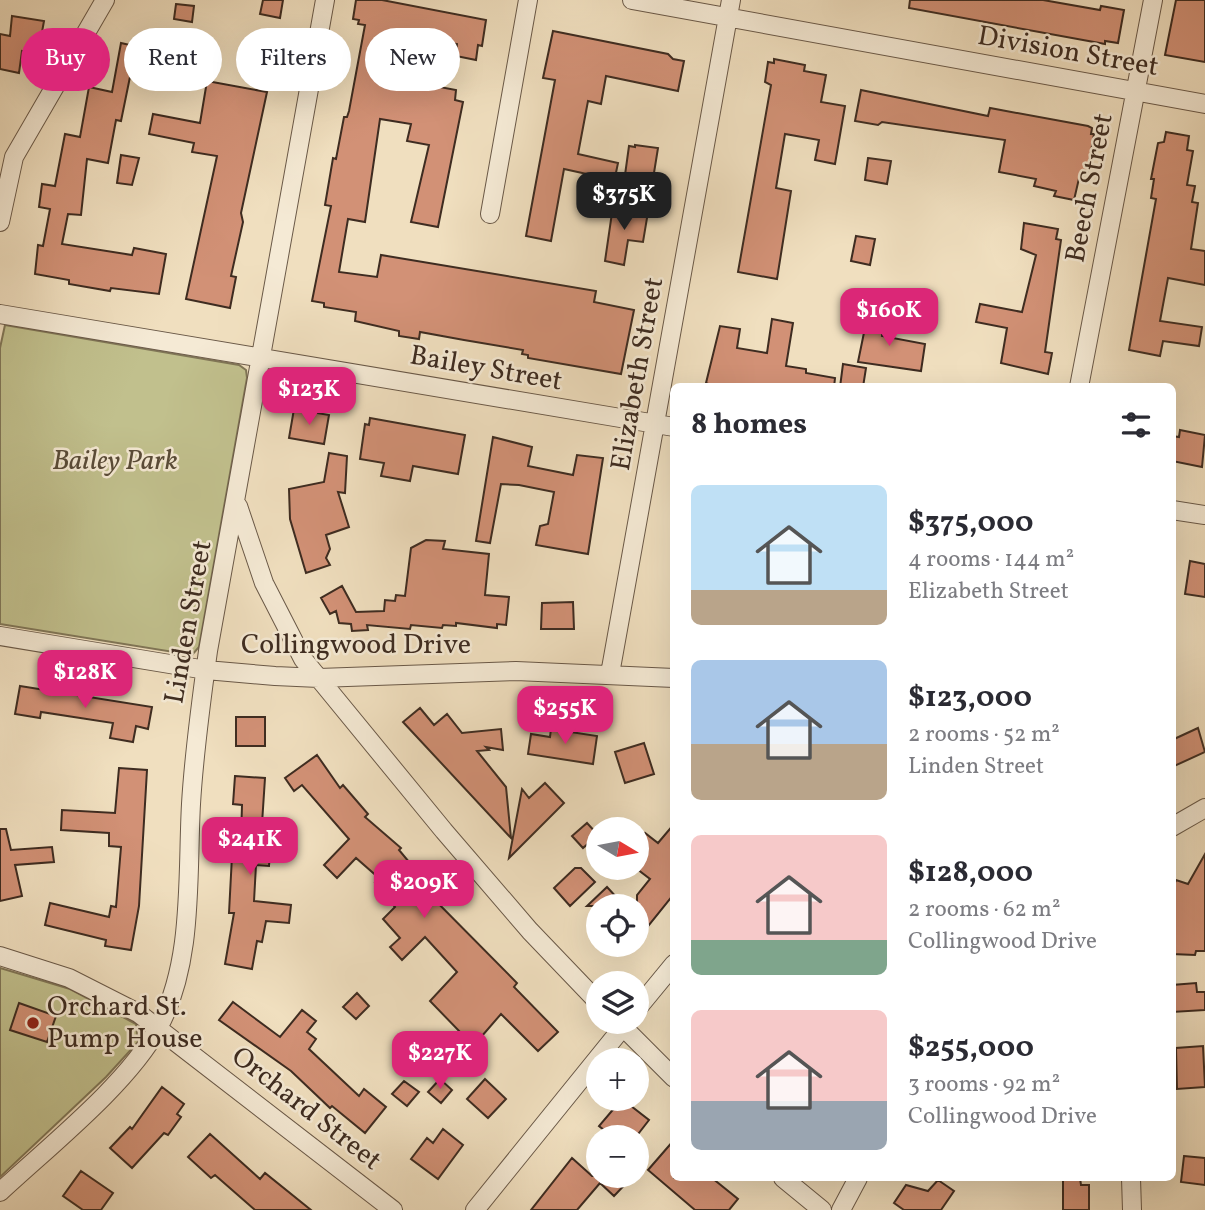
<!DOCTYPE html>
<meta charset="utf-8">
<style>
:root{--surface:#fff;--page:#f2f2f3;--text:#2b2b33;--muted:#7c7c81;--accent:#db2777}
body{margin:0;font-family:Vollkorn,serif;background:var(--page);color:var(--text);height:100vh;display:flex;flex-direction:column;font-size:26px;white-space:nowrap}
*{box-sizing:border-box;margin:0}
p{font-size:23px;color:var(--muted)}
.icon{flex:none;width:38px;height:38px;fill:none;stroke:currentColor;stroke-width:2;stroke-linecap:round;stroke-linejoin:round}
.map{position:relative;flex:1;overflow:hidden}
.sheet{position:absolute;left:670px;top:383px;width:506px;height:798px;display:flex;flex-direction:column;background:var(--surface);border-radius:10px;box-shadow:0 7px 28px #0002}
.sheet>*{flex:none}
.top-card{position:absolute;left:21px;top:28px;width:544px;height:63px;display:flex;gap:14px}
.needle{width:46px;rotate:100deg}
.tools{position:absolute;left:586px;top:817px;display:grid;gap:14px}
.tools a{display:grid;place-items:center;width:63px;height:63px;border-radius:50%;background:var(--surface);box-shadow:0 7px 28px #0002;font-size:35px}
.price{position:absolute;translate:-50% -60px;padding:0 16px;border-radius:14px;background:var(--accent);color:#fff;font-size:23px;line-height:46px;filter:drop-shadow(0 2px 4px #0008)}
.price::after{content:'';position:absolute;left:50%;top:42px;width:21px;height:16px;margin-left:-10px;background:inherit;clip-path:polygon(0 0,100% 0,50% 100%)}
.price.current{background:#222;color:#fff}
ul{padding:0;list-style:none}
li{display:flex;align-items:center;gap:21px;height:175px;padding:0 21px}
li span{display:grid;place-items:center;flex:none;width:196px;height:140px;border-radius:10px;color:#555}
li>.icon{margin-inline-start:auto}
span .icon{width:84px;height:84px;fill:#fffc;stroke-width:1}
li b{font-size:30px}
h2{display:flex;justify-content:space-between;align-items:center;height:84px;padding:0 21px;font-size:30px}
.chip{padding:0 24px;border-radius:32px;background:var(--surface);box-shadow:0 7px 28px #0002;font-size:24px;line-height:63px}
.chip.current{background:var(--accent);color:#fff}
.map>svg:first-child{display:block}
.green{fill:#c1c08d;stroke:#807657;stroke-width:2}
.building{fill:#d29176;stroke:#3e2c21;stroke-width:2}
.lines{fill:none;stroke-linecap:round;stroke-linejoin:round}
.street-casing{stroke:#6a5948;stroke-width:20}
.street{stroke:#f5ead5;stroke-width:18}
.poi-dot{fill:#8f2418;stroke:#f5ead5;stroke-width:2.5}
.labels{text-anchor:middle;dominant-baseline:central;stroke-width:5;stroke-linejoin:round;paint-order:stroke}
.street-label{font-size:28px;fill:#3e2c21;stroke:#f5ead5}
.park-label{font-size:28px;font-style:italic;fill:#584a37;stroke:#f5ead5}
.poi-label{font-size:28px;fill:#3e2c21;stroke:#f5ead5;text-anchor:start}
</style>
<div class="map">
<svg width="1205" height="1210" viewBox="0 0 1205 1210">
<rect width="100%" height="100%" fill="#f0dfbf"/>
<filter id="stains"><feTurbulence type="fractalNoise" baseFrequency=".00286" numOctaves="4"/><feColorMatrix values="0 0 0 0 .2 0 0 0 0 .09 0 0 0 0 .02 0 0 0 .5 -.17"/></filter>
<radialGradient id="worn" r=".72"><stop offset=".6" stop-color="#630" stop-opacity="0"/><stop offset="1" stop-color="#630" stop-opacity=".3"/></radialGradient>
<!-- green -->
<path class="green" d="M5,325L239,365L246,370L247,378L199,647L192,655L0,624V348Z
M0,968L70,989L136,1024L138,1042L106,1077L0,1177Z"/>
<!-- building -->
<path class="building" d="M263,0H283L280,18L260,14Z
M356,0H382L486,20L482,46L478,45L476,60L456,56L457,44L413,37L407,70L415,71L413,82L456,90L455,100L463,102L438,227L411,222L429,145L407,141L411,124L380,119L365,222L348,219L339,272L377,277L381,255L596,291L594,302L634,310L621,374L528,358V355L522,354L523,350L464,340L420,332L419,339L399,336V331L355,321L356,312L324,307V303L312,301L331,206L325,205L333,158L336,159L344,117H347L349,111L365,25L358,24L359,20L353,19Z
M910,0H1043L1100,10L1101,6L1124,10L1118,43L1105,41V44L909,8Z
M1176,0H1205V62L1165,55Z
M176,4L194,6L192,22L174,19Z
M12,16L44,21L40,43H35L34,53L22,51L19,73L0,69V34L10,36Z
M553,31L668,54L673,59L684,61L678,91L606,76L601,104L588,101L578,154L618,163L613,187L595,183L596,176L564,169L551,241L526,236L555,80L543,78Z
M121,43L161,52L156,76L131,72L121,121L116,120L108,163L87,159L81,215L68,214L62,244L132,255L134,248L166,254L159,294L111,288L110,291L69,284V280L35,274L38,245L43,246L50,209L39,207L42,184L55,186L65,134L80,137L89,87L112,92Z
M774,59L805,65L804,71L826,75L821,102L845,106L835,164L815,160L819,140L785,134L776,188L791,191L777,279L738,272L771,85L765,82L768,62L774,63Z
M207,81L267,92L241,213L243,222L231,276L236,277L230,308L186,299L217,156L192,152L194,143L149,134L153,114L200,123Z
M861,90L988,116L990,108L1088,126L1092,128L1091,134H1094L1087,175L1080,174L1074,200L1054,196L1056,191L1034,186L1036,179L999,172L1005,140L882,122L878,125L855,121Z
M1166,132L1189,136L1187,150L1193,151L1187,185L1195,186L1192,202L1198,203L1191,249L1205,251V285L1168,278L1160,321L1202,327L1199,346L1163,341L1160,356L1129,350L1156,199L1151,198L1154,179H1151L1158,143L1164,142Z
M635,145L658,148L653,179L625,175L629,146L635,147Z
M121,155L139,158L132,185L117,183Z
M868,158L891,161L887,184L865,180Z
M613,206L648,212L643,242L628,240L624,265L605,261Z
M1024,223L1058,229L1056,239L1061,240L1045,352L1052,353L1048,374L1001,363L1007,328L976,322L980,304L1022,312L1036,255L1021,249Z
M856,236L875,239L870,265L851,261Z
M868,313L884,316L882,336L925,344L921,371L858,362Z
M772,319L793,323L786,366L806,369V373L835,378L834,387H715L706,383L720,326L740,329L737,348L767,353Z
M843,364L866,368L863,387H840Z
M294,409L329,415L324,444L289,438Z
M370,418L465,435L458,474L413,466L410,481L381,476L384,463L360,459L365,424L369,425Z
M1180,430L1205,435L1202,467L1172,461V436L1179,437Z
M493,437L532,447L528,466L573,475L577,455L603,458L588,554L536,545L540,526L548,524L554,492L519,485L501,484L490,543L476,541Z
M329,453L347,456L345,493L338,492L349,527L326,535L330,549L326,558L330,565L306,573L290,519L289,489L324,482Z
M426,540L445,541L443,549L489,554L485,595L509,597L506,625L497,624V628L456,623V626L443,625L442,628L411,625L410,629L367,625L368,630L352,631L351,624L339,623L336,611L330,614L321,598L342,586L356,612L384,611L385,600L395,601L396,595L405,596L411,548Z
M1190,561L1205,564V597L1185,594Z
M573,602L574,629H541L542,603Z
M20,686L152,707L148,729L136,726L133,742L110,738L113,723L41,712L40,718L15,714Z
M420,708L434,725L447,714L462,733L501,729L503,750L486,747L489,750L477,751L506,787L511,838L403,722Z
M236,717H265V746H236Z
M1198,728L1205,752L1172,767V740Z
M551,729L597,736L593,764L528,754L531,734L550,737Z
M644,743L654,774L625,783L615,752Z
M317,755L340,788L343,785L368,814L365,817L401,848L399,850L425,881L420,885L517,983L514,987L558,1032L538,1051L501,1014L475,1044L461,1033L430,1001L457,972L425,937L402,960L390,947L400,938L383,919L395,907L375,883L380,879L356,858L337,878L324,865L349,839L302,785L294,791L285,778Z
M119,768L147,770L139,906L131,950L105,946L106,940L45,925L50,903L109,917L111,906L116,907L121,847L109,846V833L61,830L62,810L115,813Z
M235,776L265,778L261,839H271L269,866L256,865L254,901L291,905L289,923L266,921L262,942L257,941L252,969L225,964L234,913H229L233,837L241,838L242,805L233,804Z
M545,783L564,803L509,858L522,789L529,798Z
M587,823L598,835L583,848L572,836Z
M674,824V894L637,940V895L650,879L637,869V843L645,833L658,843Z
M0,829H6L11,850L52,847L54,862L15,865L22,896L0,901Z
M1205,854V951H1196L1195,955L1172,954V891L1176,880L1188,884Z
M575,868H581L595,882L570,906L554,888Z
M607,887L618,899L610,906H587Z
M1196,983L1197,992H1205V1010L1172,1012V985Z
M357,993L369,1006L356,1019L343,1007Z
M233,1002L280,1037L302,1010L316,1021L307,1032L316,1039L309,1049L359,1096L364,1089L386,1107L365,1133L332,1106L330,1108L291,1071L219,1020Z
M19,1003L56,1016L47,1042L10,1030Z
M1203,1046L1205,1087L1177,1089L1176,1048Z
M440,1079L452,1090L441,1103L428,1092Z
M485,1079L506,1099L488,1118L467,1099Z
M404,1081L419,1092L407,1106L392,1094Z
M162,1087L184,1104L177,1114L181,1117L168,1135L164,1133L132,1168L110,1148L130,1127L132,1129Z
M622,1099L649,1120L635,1138H614L599,1126Z
M443,1129L463,1145L438,1179L411,1159L427,1138L433,1143Z
M210,1134L260,1179L265,1173L311,1210H255L215,1175L211,1178L188,1157Z
M674,1140V1178H712L738,1199L729,1210H695L648,1170Z
M1184,1156L1205,1158V1185L1181,1182Z
M572,1158L592,1176H633L614,1196L600,1183L577,1210H531Z
M81,1171L113,1193L101,1210H83L63,1196Z
M1063,1178H1080L1081,1185H1089V1210H1063Z
M938,1180L954,1191L941,1210H904L894,1203L906,1185L928,1191Z"/>
<g class="lines">
<!-- street casing -->
<g class="street-casing">
<path id="street" d="M632,0L1205,104
M490,214L528,0
M0,222L14,157L105,0
M0,314L674,427
M1079,387L1153,0
M238,506L264,583L303,659L444,831L530,931L598,1002
M1172,510L1205,515
M0,636L206,670L275,676L319,678L516,671L674,678
M610,674L731,0
M1172,827L1205,808
M0,956L69,978L138,1013L393,1210
M637,1009L674,964
M618,1022L674,1078
M783,1178L822,1210
M1131,1178L1132,1210
M0,1192C47,1148 128,1084 158,1028C194,963 187,876 191,804C194,752 201,702 208,651L325,0
M475,1210L627,1022
M841,1210L858,1178"/>
</g>
<!-- street -->
<use href="#street" class="street"/>
</g>
<!-- markers -->
<circle class="poi-dot" cx="33" cy="1023" r="7"/>
<g class="labels">
<!-- street labels -->
<g class="street-label">
<text transform="translate(1068 52) rotate(10)">Division Street</text>
<text transform="translate(1090 188) rotate(-79)">Beech Street</text>
<text transform="translate(486 369) rotate(10)">Bailey Street</text>
<text transform="translate(638 374) rotate(-80)">Elizabeth Street</text>
<text transform="translate(189 622) rotate(-80)">Linden Street</text>
<text x="356" y="645">Collingwood Drive</text>
<text transform="translate(306 1109) rotate(38)">Orchard Street</text>
</g>
<!-- park labels -->
<g class="park-label">
<text x="115" y="461">Bailey Park</text>
</g>
<!-- poi labels -->
<g class="poi-label">
<text x="47" y="1007">Orchard St.<tspan x="47" dy="32">Pump House</tspan></text>
</g>
</g>
<rect width="100%" height="100%" filter="url(#stains)"/>
<rect width="100%" height="100%" fill="url(#worn)"/>
</svg>
<div class="tools">
<a><svg class="needle" viewBox="-14 -14 28 28"><path d="M0-13l5 13h-10z" fill="#e53935"/><path d="M0 13l5-13h-10z" fill="#7c7c81"/></svg></a>
<a><svg class="icon" aria-label="locate" viewBox="0 0 24 24"><circle cx="12" cy="12" r="6"/><path d="M12 2v4M12 18v4M2 12h4M18 12h4"/></svg></a>
<a><svg class="icon" aria-label="layers" viewBox="0 0 24 24"><path d="M12 4l9 5-9 5-9-5zM3 14l9 5 9-5"/></svg></a>
<a>+</a>
<a>−</a>
</div>
<b class="price current" style="left:624px;top:232px">$375K</b>
<b class="price" style="left:889px;top:348px">$160K</b>
<b class="price" style="left:309px;top:427px">$123K</b>
<b class="price" style="left:85px;top:710px">$128K</b>
<b class="price" style="left:565px;top:746px">$255K</b>
<b class="price" style="left:250px;top:877px">$241K</b>
<b class="price" style="left:424px;top:920px">$209K</b>
<b class="price" style="left:440px;top:1091px">$227K</b>
<div class="top-card">
<a class="chip current">Buy</a>
<a class="chip">Rent</a>
<a class="chip">Filters</a>
<a class="chip">New</a>
</div>
<section class="sheet">
<h2>8 homes<svg class="icon" aria-label="filters" viewBox="0 0 24 24"><path d="M4 7h16M4 17h16"/><circle cx="9" cy="7" r="2"/><circle cx="15" cy="17" r="2"/></svg></h2>
<ul>
<li><span style="background:linear-gradient(#bfe0f5 75%,#b9a48a 0)"><svg class="icon" aria-label="home" viewBox="0 0 24 24"><path d="M3 11l9-7 9 7M6 9v11h12V9"/></svg></span><div><b>$375,000</b><p>4 rooms · 144 m²</p><p>Elizabeth Street</p></div></li>
<li><span style="background:linear-gradient(#a9c7e8 60%,#b9a48a 0)"><svg class="icon" aria-label="home" viewBox="0 0 24 24"><path d="M3 11l9-7 9 7M6 9v11h12V9"/></svg></span><div><b>$123,000</b><p>2 rooms · 52 m²</p><p>Linden Street</p></div></li>
<li><span style="background:linear-gradient(#f6c9c9 75%,#7fa58c 0)"><svg class="icon" aria-label="home" viewBox="0 0 24 24"><path d="M3 11l9-7 9 7M6 9v11h12V9"/></svg></span><div><b>$128,000</b><p>2 rooms · 62 m²</p><p>Collingwood Drive</p></div></li>
<li><span style="background:linear-gradient(#f6c9c9 65%,#9aa5b1 0)"><svg class="icon" aria-label="home" viewBox="0 0 24 24"><path d="M3 11l9-7 9 7M6 9v11h12V9"/></svg></span><div><b>$255,000</b><p>3 rooms · 92 m²</p><p>Collingwood Drive</p></div></li>
</ul>
</section>
</div>
